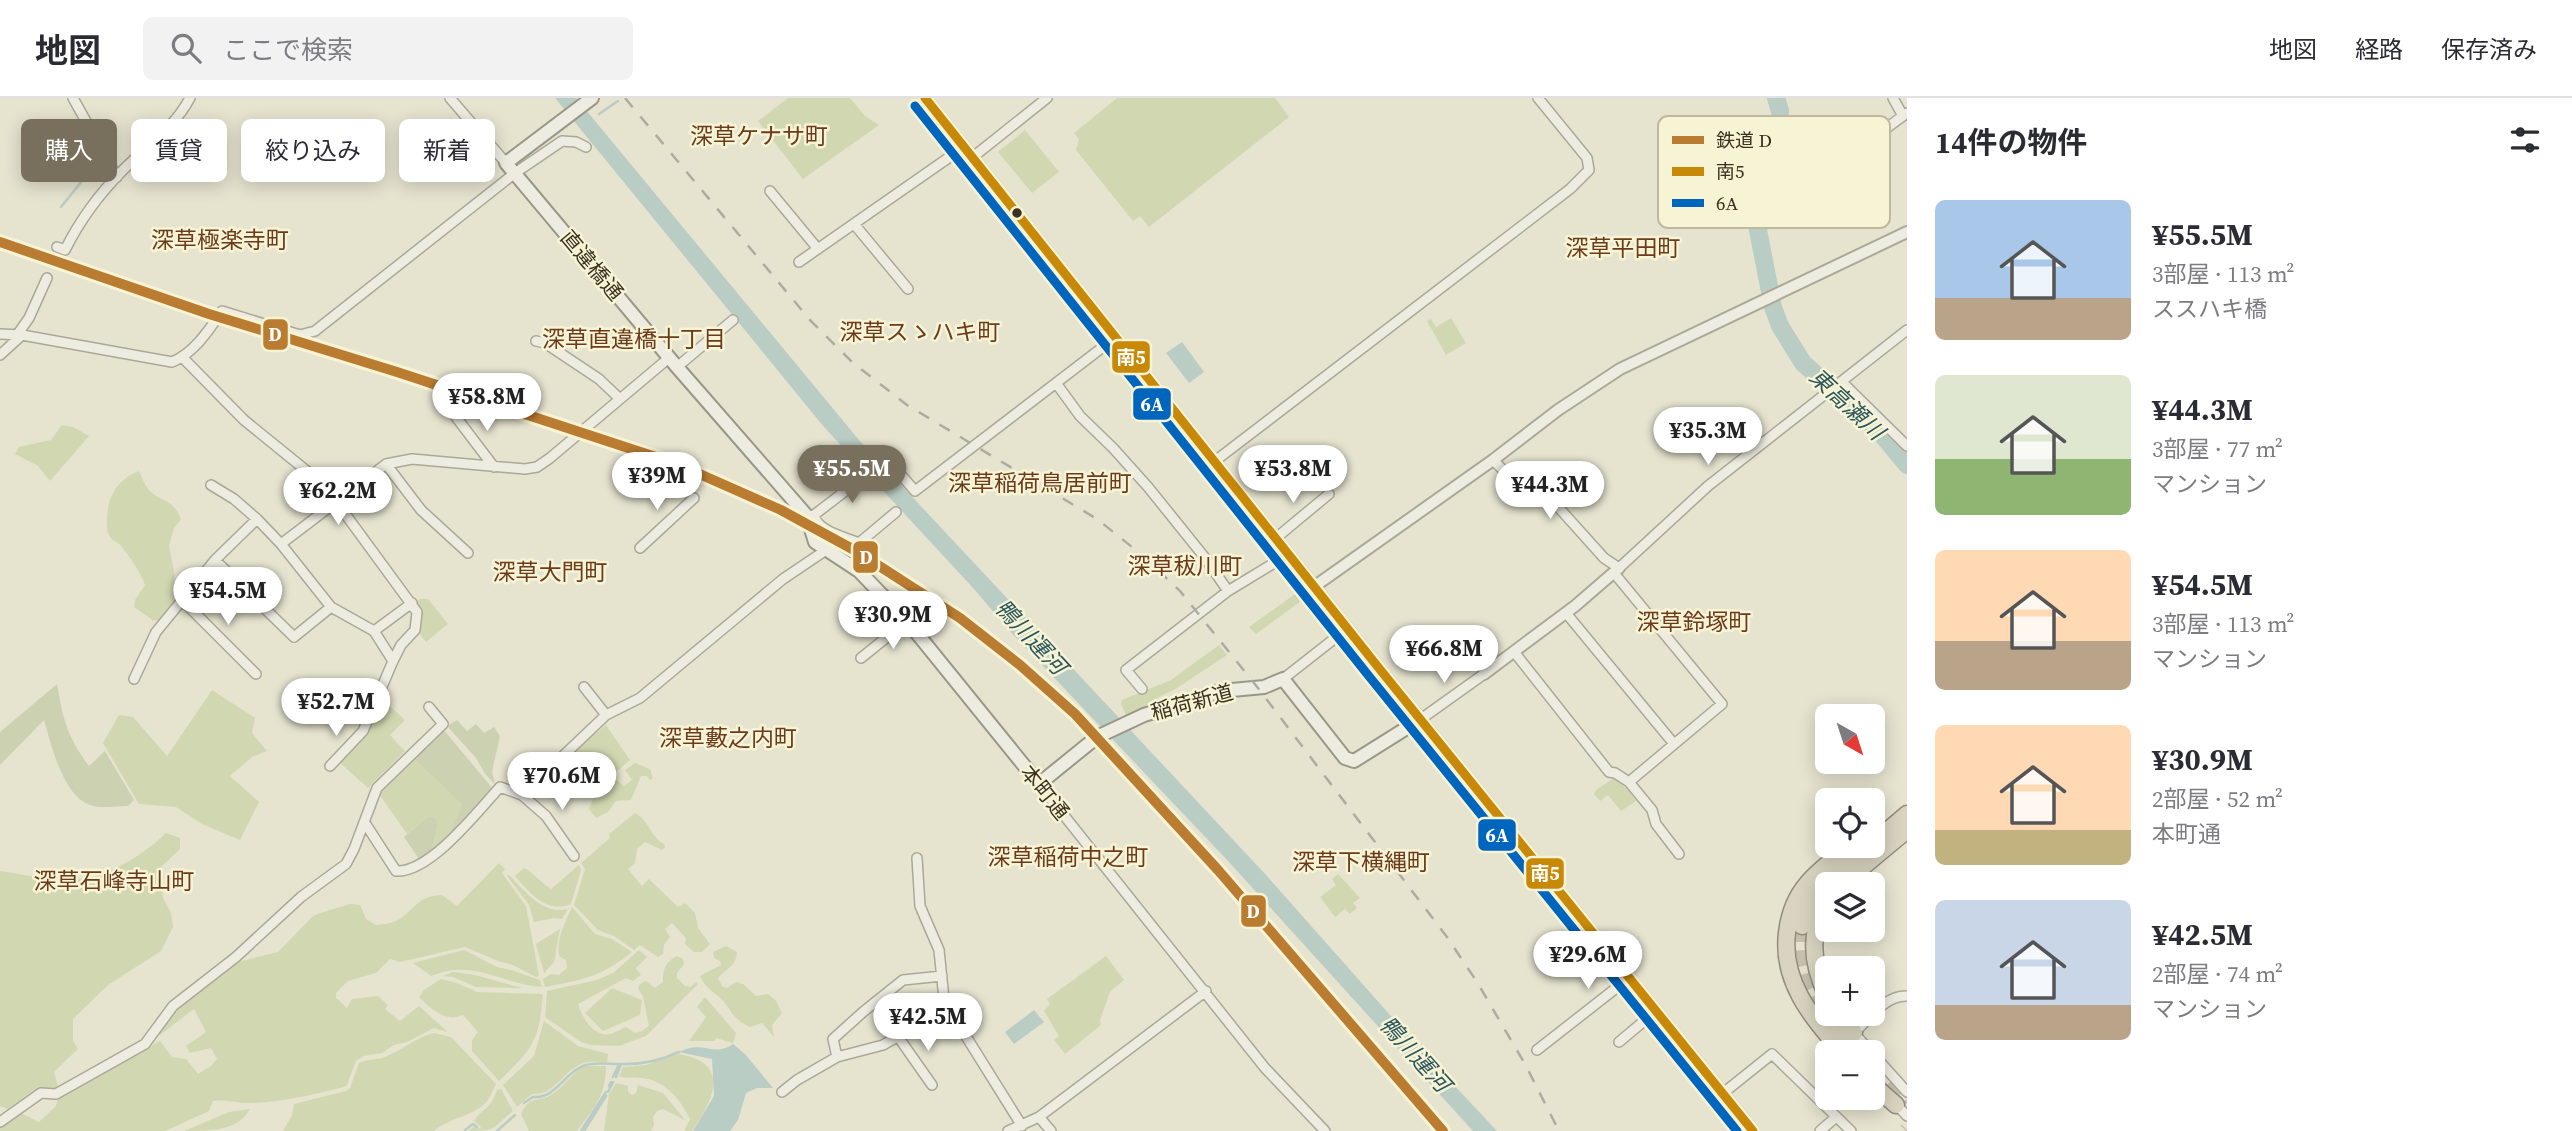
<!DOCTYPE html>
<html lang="ja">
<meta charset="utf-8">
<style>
:root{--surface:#fff;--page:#f2f2f3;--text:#2b2b33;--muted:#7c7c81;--line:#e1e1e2;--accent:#78705d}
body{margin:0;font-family:"Source Serif 4","Noto Sans JP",serif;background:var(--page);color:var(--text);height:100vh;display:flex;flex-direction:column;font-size:26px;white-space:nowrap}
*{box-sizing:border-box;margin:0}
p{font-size:23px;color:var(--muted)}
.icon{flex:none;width:38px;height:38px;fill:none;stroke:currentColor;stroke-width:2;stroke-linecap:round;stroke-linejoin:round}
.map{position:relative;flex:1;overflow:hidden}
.drawer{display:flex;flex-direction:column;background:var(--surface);width:665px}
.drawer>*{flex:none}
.banner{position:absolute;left:21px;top:21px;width:665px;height:63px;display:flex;gap:14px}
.needle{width:46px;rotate:141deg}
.controls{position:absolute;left:1815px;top:606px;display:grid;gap:14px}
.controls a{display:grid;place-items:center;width:70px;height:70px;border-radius:10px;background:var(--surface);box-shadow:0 4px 18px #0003;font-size:35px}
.price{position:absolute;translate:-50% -60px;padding:0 16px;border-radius:24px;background:#fff;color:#222;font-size:23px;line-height:46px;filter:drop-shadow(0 2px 4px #0008)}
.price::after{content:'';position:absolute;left:50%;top:42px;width:21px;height:16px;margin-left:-10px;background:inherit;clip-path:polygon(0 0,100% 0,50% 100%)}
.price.on{background:var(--accent);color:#fff}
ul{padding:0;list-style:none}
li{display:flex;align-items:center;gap:21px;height:175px;padding:0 28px}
li span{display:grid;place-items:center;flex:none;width:196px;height:140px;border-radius:10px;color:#555}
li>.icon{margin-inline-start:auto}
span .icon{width:84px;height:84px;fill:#fffc;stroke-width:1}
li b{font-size:30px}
h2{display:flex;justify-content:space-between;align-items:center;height:84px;padding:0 28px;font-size:30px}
.chip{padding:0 24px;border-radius:10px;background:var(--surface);box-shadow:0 4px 18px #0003;font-size:24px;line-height:63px}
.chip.on{background:var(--accent);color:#fff}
header{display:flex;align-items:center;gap:42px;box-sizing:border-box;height:98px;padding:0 35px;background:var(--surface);border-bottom:2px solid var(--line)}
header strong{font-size:33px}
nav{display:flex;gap:38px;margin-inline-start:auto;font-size:24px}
.search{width:490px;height:63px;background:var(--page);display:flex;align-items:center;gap:18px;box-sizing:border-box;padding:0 24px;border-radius:10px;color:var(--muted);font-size:26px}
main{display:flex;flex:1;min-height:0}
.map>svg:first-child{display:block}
.green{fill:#d1d8b1}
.cemetery{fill:#ccd2b1}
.water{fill:#bacdc4}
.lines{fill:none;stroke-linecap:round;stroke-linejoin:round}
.stream{stroke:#bacdc4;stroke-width:2.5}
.river{stroke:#bacdc4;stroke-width:18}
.motorway-tunnel{stroke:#c4c0ac;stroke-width:16;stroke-dasharray:16 8;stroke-linecap:butt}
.minor-casing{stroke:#aca898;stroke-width:12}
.tertiary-casing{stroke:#aca898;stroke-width:14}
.secondary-casing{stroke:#9b9788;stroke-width:16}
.motorway-casing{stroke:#918d7e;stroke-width:19}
.minor{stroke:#eeece1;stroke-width:9}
.tertiary{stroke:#eeece1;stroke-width:10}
.secondary{stroke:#eeece1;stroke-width:12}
.motorway{stroke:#d9d4c0;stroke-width:16}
.rail{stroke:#aeaca1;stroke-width:2.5;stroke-dasharray:12 12;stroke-linecap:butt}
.bus-1-casing{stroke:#f7f4d6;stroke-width:14}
.bus-2-casing{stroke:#f7f4d6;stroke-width:14}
.bus-1{stroke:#c88908;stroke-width:9}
.bus-2{stroke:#0065bd;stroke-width:9}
.rail-1-casing{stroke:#f7f4d6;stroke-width:16}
.rail-1{stroke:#ba7c31;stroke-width:10}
.bus-dot{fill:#3c321f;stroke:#f7f4d6;stroke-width:2.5}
.labels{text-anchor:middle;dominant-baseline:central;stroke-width:5;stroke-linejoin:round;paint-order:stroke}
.street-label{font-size:21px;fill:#3c321f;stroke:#f7f4d6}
.neighbourhood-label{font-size:23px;fill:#6b3b1c;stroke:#f7f4d6}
.water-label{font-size:23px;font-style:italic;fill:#2d575c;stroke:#f7f4d6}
.key{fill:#f7f4d6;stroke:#bfba9f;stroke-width:2}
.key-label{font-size:19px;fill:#3c321f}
.line-badge{stroke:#f7f4d6;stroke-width:2.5}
.badge-label{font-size:19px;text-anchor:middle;font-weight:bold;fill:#fff}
</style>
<header>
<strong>地図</strong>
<div class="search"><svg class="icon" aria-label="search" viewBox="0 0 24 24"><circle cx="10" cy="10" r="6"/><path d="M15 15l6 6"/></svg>ここで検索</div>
<nav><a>地図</a><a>経路</a><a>保存済み</a></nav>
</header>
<main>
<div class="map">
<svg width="1907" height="1033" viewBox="0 0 1907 1033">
<rect width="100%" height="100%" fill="#e6e3cf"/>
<!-- green -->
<path class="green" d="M788,0H850L865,18L879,27L803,81L758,23Z
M1117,0H1275L1289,19L1149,129L1140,118L1133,123L1076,52L1079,41L1074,35Z
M1025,32L1059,74L1032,95L998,54Z
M1451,220L1466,245L1446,257L1427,223L1431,221L1436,229Z
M62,327L73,329L89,338L50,383L38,368L15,356L19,349L51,342Z
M139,373C142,379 145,389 151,394C164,405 173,401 181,421L174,430L169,448L174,474L176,499L162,521L154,523L134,509L135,502L145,487C144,480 126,452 119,446C117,444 113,443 111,440C107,436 107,429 107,424C107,400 116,382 139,373Z
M1302,491L1309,497L1256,536L1249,529Z
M420,501H428L448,526L426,544L419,535C423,526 423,513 415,505Z
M1219,547L1227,557L1177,590L1153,602L1154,606L1126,617L1121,606L1122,602L1171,582Z
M212,592L255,620L252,635L267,653L252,659L230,678L259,704L240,742L202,726L176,709L139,706L103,645L119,617L133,619L167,658Z
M382,601L405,622L390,637L405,653L368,690L339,664L367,636Z
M606,627L630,662L588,697L581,689L573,695L565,686L579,674L570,664L566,667L563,662Z
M413,660L462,707L448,739L432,753L438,726L427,719L407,736L379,696Z
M635,665L650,671L653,680L650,682L647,678H641L631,702L616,703L608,714L596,720L589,711L594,698L614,680L624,688L632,682L625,672Z
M1614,680L1629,693L1636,703L1621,713L1608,697L1600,703L1594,696L1596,692Z
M635,715C649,722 650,738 664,746L665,750L662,752L645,744L637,751L635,765L628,771L642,788L649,781L678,809L685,805L695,815L698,830L710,846L702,854H694L685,846L686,840L672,825L665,831L670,839L664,847L663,856L658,859L640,847L634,852L614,838L598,832L574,807L585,771L581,765L610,740L609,736Z
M166,735L180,740V751L159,771L163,800L171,815L173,829L161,853L108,887L73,921V943L78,951L54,974L58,989L48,994L34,992L8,1011L0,1008V773C18,775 36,780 54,782C95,786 137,763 166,735Z
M499,765L505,771L502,775L526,808L539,878L536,879L513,867L498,863L465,849L400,864L390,861L376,875L348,883L336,895V900L347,910L352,901L378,898L388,907L385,911L400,923L419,908L448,934L434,930L407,944L394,947L382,955L364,958L356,963L347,987L344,989C313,997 283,1004 251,1005C237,1006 226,1000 213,1003L209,1013L165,1033H0V1025L19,1014L39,1024L56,1008L58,1000L160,943L172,959L186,961L198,976L211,968L217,961L211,950L190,955L186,948L206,934L194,911L160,937L157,934L177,910L233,865L278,854L313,818L320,815L350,806L360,807L366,821L376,827C383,826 391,826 398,822C416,811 417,798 442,797L457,808Z
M579,767L581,772L571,806C546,816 530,795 515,778L524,770C534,775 541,785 551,791Z
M1338,776L1360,800L1353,805L1357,810L1350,816L1345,811L1335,819L1320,799L1336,787L1332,781Z
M509,777C525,793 542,817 568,811L562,821L554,820L534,824L529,807L507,778Z
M572,809L595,836L612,841L632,854C599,880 585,881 545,889L543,881L551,876L559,877L567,870L566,862L560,859C554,846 566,822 572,809Z
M560,831L554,864L544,875L536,846Z
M726,848L737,854C737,867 726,871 718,880L722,888L727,890L736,884L743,886L756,898L768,896L776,903L782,915L772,927L774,939L762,925L750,929C730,920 732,910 718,898C710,892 704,887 700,878L721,867L720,863L714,860L713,854Z
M464,852L497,869L511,872L540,882L542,889C501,886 474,860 431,878L413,865Z
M639,852L647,859L636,870L641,877L633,883L626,880L578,906C582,919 593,939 610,936C615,935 621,931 626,929L635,935L642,933L649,928L643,899L638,890L640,886L646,883L655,890L663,884C663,871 665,864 677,858L683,861L684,866L677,875V880L685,888L690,889L697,884V887L646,938L619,948L591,947L581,944L545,919L547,893L597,882L613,875Z
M1106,858L1124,882L1110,894L1100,922L1101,927L1065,956L1054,942L1059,938L1044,913L1050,906L1047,901Z
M453,874L475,877L522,890L476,889L453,879L443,878Z
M441,881L457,885L477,894L543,896C539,944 533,950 499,983L472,953V942L478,934L463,917C446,925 431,911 419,899L424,892Z
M612,890L642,902L640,917L603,933L585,915Z
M705,899L736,935L733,945L716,940L715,943H689L706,919L697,909Z
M544,923L578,948L608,956L607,965C600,964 591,963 584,965C563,971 556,998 532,996L517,1009L503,987L534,958Z
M434,935L451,939L496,986C493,991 491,997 488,1002C475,1019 449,1019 434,1033H283L292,1017L294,1006L346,993L350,990L359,965C367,961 374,962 382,960C400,954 416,939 434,935Z
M679,956C733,965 712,1004 692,1033H684L690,1021C680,1001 665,982 641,980C633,979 626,980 619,979L623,969L646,967Z
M585,968H606C606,998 594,1010 577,1033H529L521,1016C531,995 539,1006 554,995C565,987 572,975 585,968Z
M616,985L628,988V994L632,997L636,995L638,987L663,995L685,1022L663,1011L657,1013L653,1019L654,1027L651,1033H604L609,996Z
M501,991L513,1013C492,1030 498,1033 468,1033L474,1029L479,1031L481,1029L474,1023C483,1009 490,1013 497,992Z
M250,1011C238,1033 211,1033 184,1033L229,1014Z"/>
<!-- cemetery -->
<path class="cemetery" d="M57,586C63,622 67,638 89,668L105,653L134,702L128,708C116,708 101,711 90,707C63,698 51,646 44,622L0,667V634Z
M325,591L339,600L344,599L357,610L347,621L335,623L313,607Z
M457,622L467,633L476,626L484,635L494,629L500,638L492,674L495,686L486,677L476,660L447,628Z
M443,631L493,691L448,739L462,707L413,660Z
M427,719L435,720L438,726L432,753L419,761L404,739Z"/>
<!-- water -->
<path class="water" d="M555,0H576L859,342L1267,778L1421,952L1497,1033H1473L1228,763L1007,530L975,492L824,329Z
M1182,244L1204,274L1189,285L1166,255Z
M1034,912L1044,924L1014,946L1005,934Z
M733,946L745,956L773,990H757L746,995L738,1022L730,1033H693L714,998L712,961L679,954C704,941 713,960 733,946Z"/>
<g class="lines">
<!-- stream -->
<path class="stream" d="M599,16L618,3
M61,109L90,73L108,69
M613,979L619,966
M616,979L621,966
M609,988L611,984
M608,994L613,984
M524,1005L533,999C556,1001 563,976 583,968C595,963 612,967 626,966C645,966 662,962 679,954
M465,1032L473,1026L477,1029
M497,1033L515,1017
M581,1033L606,994
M584,1033L606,998"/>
<!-- river -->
<path class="river" d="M1776,0L1780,13V40L1758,132L1773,209L1780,228L1803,265L1879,333L1907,367"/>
<!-- motorway-tunnel -->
<path class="motorway-tunnel" d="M1802,828C1796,879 1817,905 1849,941
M1872,968L1907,1005
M1906,1033L1907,1032"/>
<!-- minor casing -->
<g class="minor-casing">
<path id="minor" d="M73,0L117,79
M450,0L506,65
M1893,0L1903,18
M973,59L1047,0
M1715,72L1781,67L1877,37L1907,15
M770,93L818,151
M854,126L908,191
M57,149L65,152C80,122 99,96 123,72C147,48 174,30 190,0
M799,164L964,49
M0,236L22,237L172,264C194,255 209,232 222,213L300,237L315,233L515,75L562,43L576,44L586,49
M17,237L29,220L47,180
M536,243L545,245L599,281L620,301
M0,257L22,237
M183,260L244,322L324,387L417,514L415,532L401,547L393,563L363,633L330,668
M677,269L733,222
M1842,284L1907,348
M1056,285L1080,318L1113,350L1148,389L1206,461L1228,493
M456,319L494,369
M1493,362L1514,383L1540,392L1551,401L1604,460L1619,470L1708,388L1907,232
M1215,363L1570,91L1589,72L1587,60L1538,0
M386,366L421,412L468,455
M211,387L234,401L257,421
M814,417C817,433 845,439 859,445L896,414
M807,418L814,417L887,361L915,393L1116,239
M1276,440L1329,396
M281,446L386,366L412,361L525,371L537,369L550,360L670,259
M640,450L694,400
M215,462L294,539L331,509
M1614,475L1722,606L1629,684
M182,502L256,576
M1566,515L1674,646
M374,533L412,505
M1515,555L1609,674L1615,675L1629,684L1652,712L1656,726L1679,756
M861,560L907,523
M134,581L156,534L215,462L257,421L281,446L331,509L374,533L393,563
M1283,581L1348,530
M584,589L606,617
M1142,591L1126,572L1228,493L1289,456
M1421,621L1484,576
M1039,686L1265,970L1325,1033
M522,697L606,617L640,600L783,481L826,452
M365,725L396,773C430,775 478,713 500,689L522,697L546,718L574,758
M917,760L920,808L939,852L945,911L954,919L1022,1028
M1854,935L1871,954
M899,940L932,987
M1619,944L1656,913
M1537,952L1629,880
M1857,954L1854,947V935C1869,921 1885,897 1907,898
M1872,955L1907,994
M837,959L833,941L863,914L903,882L942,878
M782,994L797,982L837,959L883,947L945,911
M1722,996L1772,956L1851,1033
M1894,1004L1907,1018
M1039,1019L1051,1033
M0,1024L41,995L56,996L145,946L173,908L236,859L301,799L346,766L354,751L377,690L443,626L429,609
M1008,1033L1039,1019L1206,893
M1820,1033L1836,1019"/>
</g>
<!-- tertiary casing -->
<g class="tertiary-casing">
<path id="tertiary" d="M925,0L1378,569L1753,1033
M1315,488L1493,362L1558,312L1620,271L1907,134
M1484,576L1575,508L1619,470"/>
</g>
<!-- secondary casing -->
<g class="secondary-casing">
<path id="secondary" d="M592,0L506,65L677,269L807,418L815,444L859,473L907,523L1039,686L1097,639L1144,617L1221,593L1264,589L1283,581L1345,660L1354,663L1421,621"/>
</g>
<!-- motorway casing -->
<g class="motorway-casing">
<path id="motorway" d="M1872,746L1907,716
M1842,786L1907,732
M1827,805C1808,835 1812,867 1827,898
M1802,828C1814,791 1842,772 1871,747
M1825,930L1838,937L1854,935L1839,915
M1842,954C1812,919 1781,884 1787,835C1789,818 1795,800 1807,786C1819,771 1837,759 1852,747
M1872,986L1896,1007"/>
</g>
<!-- minor -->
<use href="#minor" class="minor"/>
<!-- tertiary -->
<use href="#tertiary" class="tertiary"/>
<!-- secondary -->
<use href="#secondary" class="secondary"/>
<!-- motorway -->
<use href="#motorway" class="motorway"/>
<!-- rail -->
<path class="rail" d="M625,0L810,222L852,264L907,307L1097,421L1142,457L1180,493L1258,590L1447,839L1477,884L1525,966L1559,1033"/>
<!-- bus-1 casing -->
<g class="bus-1-casing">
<path id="bus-1" d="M925,0L1378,569L1753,1033"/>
</g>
<!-- bus-2 casing -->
<g class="bus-2-casing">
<path id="bus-2" d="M915,8L1368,577L1737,1033"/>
</g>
<!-- bus-1 -->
<use href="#bus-1" class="bus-1"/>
<!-- bus-2 -->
<use href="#bus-2" class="bus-2"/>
<!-- rail-1 casing -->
<g class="rail-1-casing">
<path id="rail-1" d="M0,144L209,216L397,274L677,366L781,412L856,453L960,520L1020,567L1075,616L1218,772L1443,1033"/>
</g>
<!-- rail-1 -->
<use href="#rail-1" class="rail-1"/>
</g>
<!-- markers -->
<circle class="bus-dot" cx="1017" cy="115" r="6"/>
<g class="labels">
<!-- street labels -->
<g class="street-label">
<text transform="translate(592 167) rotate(50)">直違橋通</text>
<text transform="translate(1192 604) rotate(-15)">稲荷新道</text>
<text transform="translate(1045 694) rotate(51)">本町通</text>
</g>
<!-- neighbourhood labels -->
<g class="neighbourhood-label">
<text x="759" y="38">深草ケナサ町</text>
<text x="220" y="142">深草極楽寺町</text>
<text x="1623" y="150">深草平田町</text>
<text x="920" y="234">深草スゝハキ町</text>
<text x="634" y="241">深草直違橋十丁目</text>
<text x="1040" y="385">深草稲荷鳥居前町</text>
<text x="1185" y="468">深草秡川町</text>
<text x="550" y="474">深草大門町</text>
<text x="1694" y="524">深草鈴塚町</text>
<text x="728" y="640">深草藪之内町</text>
<text x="1068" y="759">深草稲荷中之町</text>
<text x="1361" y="764">深草下横縄町</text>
<text x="114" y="783">深草石峰寺山町</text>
</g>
<!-- water labels -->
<g class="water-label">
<text transform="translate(1847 306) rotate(43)">東高瀬川</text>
<text transform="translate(1031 539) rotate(47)">鴨川運河</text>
<text transform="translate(1415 956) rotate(48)">鴨川運河</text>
</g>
</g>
<!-- legend -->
<rect x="1658" y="18" width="232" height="112" rx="10" class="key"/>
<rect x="1672" y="38" width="32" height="8" fill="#ba7c31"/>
<rect x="1672" y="69" width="32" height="9" fill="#c88908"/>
<rect x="1672" y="101" width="32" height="8" fill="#0065bd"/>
<g class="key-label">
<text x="1716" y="49">鉄道 D</text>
<text x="1716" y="80">南5</text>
<text x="1716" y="112">6A</text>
</g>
<g class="line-badge">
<rect x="262" y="220" width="27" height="33" rx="7" fill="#ba7c31"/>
<rect x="1111" y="242" width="40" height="34" rx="7" fill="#c88908"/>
<rect x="1132" y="289" width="40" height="34" rx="7" fill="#0065bd"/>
<rect x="852" y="442" width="27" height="34" rx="7" fill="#ba7c31"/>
<rect x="1477" y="720" width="40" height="34" rx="7" fill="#0065bd"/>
<rect x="1525" y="759" width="40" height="33" rx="7" fill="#c88908"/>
<rect x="1240" y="796" width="27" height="34" rx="7" fill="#ba7c31"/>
</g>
<g class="badge-label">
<text x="275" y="243">D</text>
<text x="1131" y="266">南5</text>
<text x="1152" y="313">6A</text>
<text x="866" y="466">D</text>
<text x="1497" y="744">6A</text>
<text x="1545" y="782">南5</text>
<text x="1253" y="820">D</text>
</g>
</svg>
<div class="controls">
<a><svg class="needle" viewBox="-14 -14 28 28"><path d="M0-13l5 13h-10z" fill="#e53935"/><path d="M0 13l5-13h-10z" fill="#7c7c81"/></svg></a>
<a><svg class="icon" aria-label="locate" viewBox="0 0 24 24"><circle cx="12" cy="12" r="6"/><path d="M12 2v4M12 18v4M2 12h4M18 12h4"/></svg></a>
<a><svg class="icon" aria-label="layers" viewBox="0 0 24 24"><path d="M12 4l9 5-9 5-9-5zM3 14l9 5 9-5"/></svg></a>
<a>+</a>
<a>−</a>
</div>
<b class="price" style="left:487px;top:335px">¥58.8M</b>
<b class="price" style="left:1708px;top:369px">¥35.3M</b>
<b class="price on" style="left:852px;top:407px">¥55.5M</b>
<b class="price" style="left:1293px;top:407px">¥53.8M</b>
<b class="price" style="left:657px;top:414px">¥39M</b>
<b class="price" style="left:1550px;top:423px">¥44.3M</b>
<b class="price" style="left:338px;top:429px">¥62.2M</b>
<b class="price" style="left:228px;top:529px">¥54.5M</b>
<b class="price" style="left:893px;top:553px">¥30.9M</b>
<b class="price" style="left:1444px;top:587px">¥66.8M</b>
<b class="price" style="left:336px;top:640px">¥52.7M</b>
<b class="price" style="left:562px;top:714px">¥70.6M</b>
<b class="price" style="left:1588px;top:893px">¥29.6M</b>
<b class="price" style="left:928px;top:955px">¥42.5M</b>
<div class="banner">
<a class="chip on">購入</a>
<a class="chip">賃貸</a>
<a class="chip">絞り込み</a>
<a class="chip">新着</a>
</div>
</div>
<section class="drawer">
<h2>14件の物件<svg class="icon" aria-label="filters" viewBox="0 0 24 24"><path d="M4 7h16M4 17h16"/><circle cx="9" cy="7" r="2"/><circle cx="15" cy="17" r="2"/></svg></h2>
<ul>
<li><span style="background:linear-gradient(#a9c7e8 70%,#b9a48a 0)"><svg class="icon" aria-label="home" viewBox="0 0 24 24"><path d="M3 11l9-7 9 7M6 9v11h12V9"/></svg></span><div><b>¥55.5M</b><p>3部屋 · 113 m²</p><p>ススハキ橋</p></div></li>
<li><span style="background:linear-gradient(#dfe7d0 60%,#8fb573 0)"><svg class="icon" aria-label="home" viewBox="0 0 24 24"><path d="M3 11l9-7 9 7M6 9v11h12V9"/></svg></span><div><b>¥44.3M</b><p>3部屋 · 77 m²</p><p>マンション</p></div></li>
<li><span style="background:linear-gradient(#ffd9b3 65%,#b9a48a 0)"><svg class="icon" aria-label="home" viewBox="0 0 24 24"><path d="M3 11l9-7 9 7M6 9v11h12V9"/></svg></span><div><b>¥54.5M</b><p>3部屋 · 113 m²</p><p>マンション</p></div></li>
<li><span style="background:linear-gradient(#ffd9b3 75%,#c2b280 0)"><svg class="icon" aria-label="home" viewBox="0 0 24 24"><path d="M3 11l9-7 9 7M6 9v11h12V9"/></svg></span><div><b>¥30.9M</b><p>2部屋 · 52 m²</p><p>本町通</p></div></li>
<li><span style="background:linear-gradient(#c9d6e8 75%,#b9a48a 0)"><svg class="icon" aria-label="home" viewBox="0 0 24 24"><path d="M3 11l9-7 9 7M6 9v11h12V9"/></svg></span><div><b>¥42.5M</b><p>2部屋 · 74 m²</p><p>マンション</p></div></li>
</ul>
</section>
</main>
